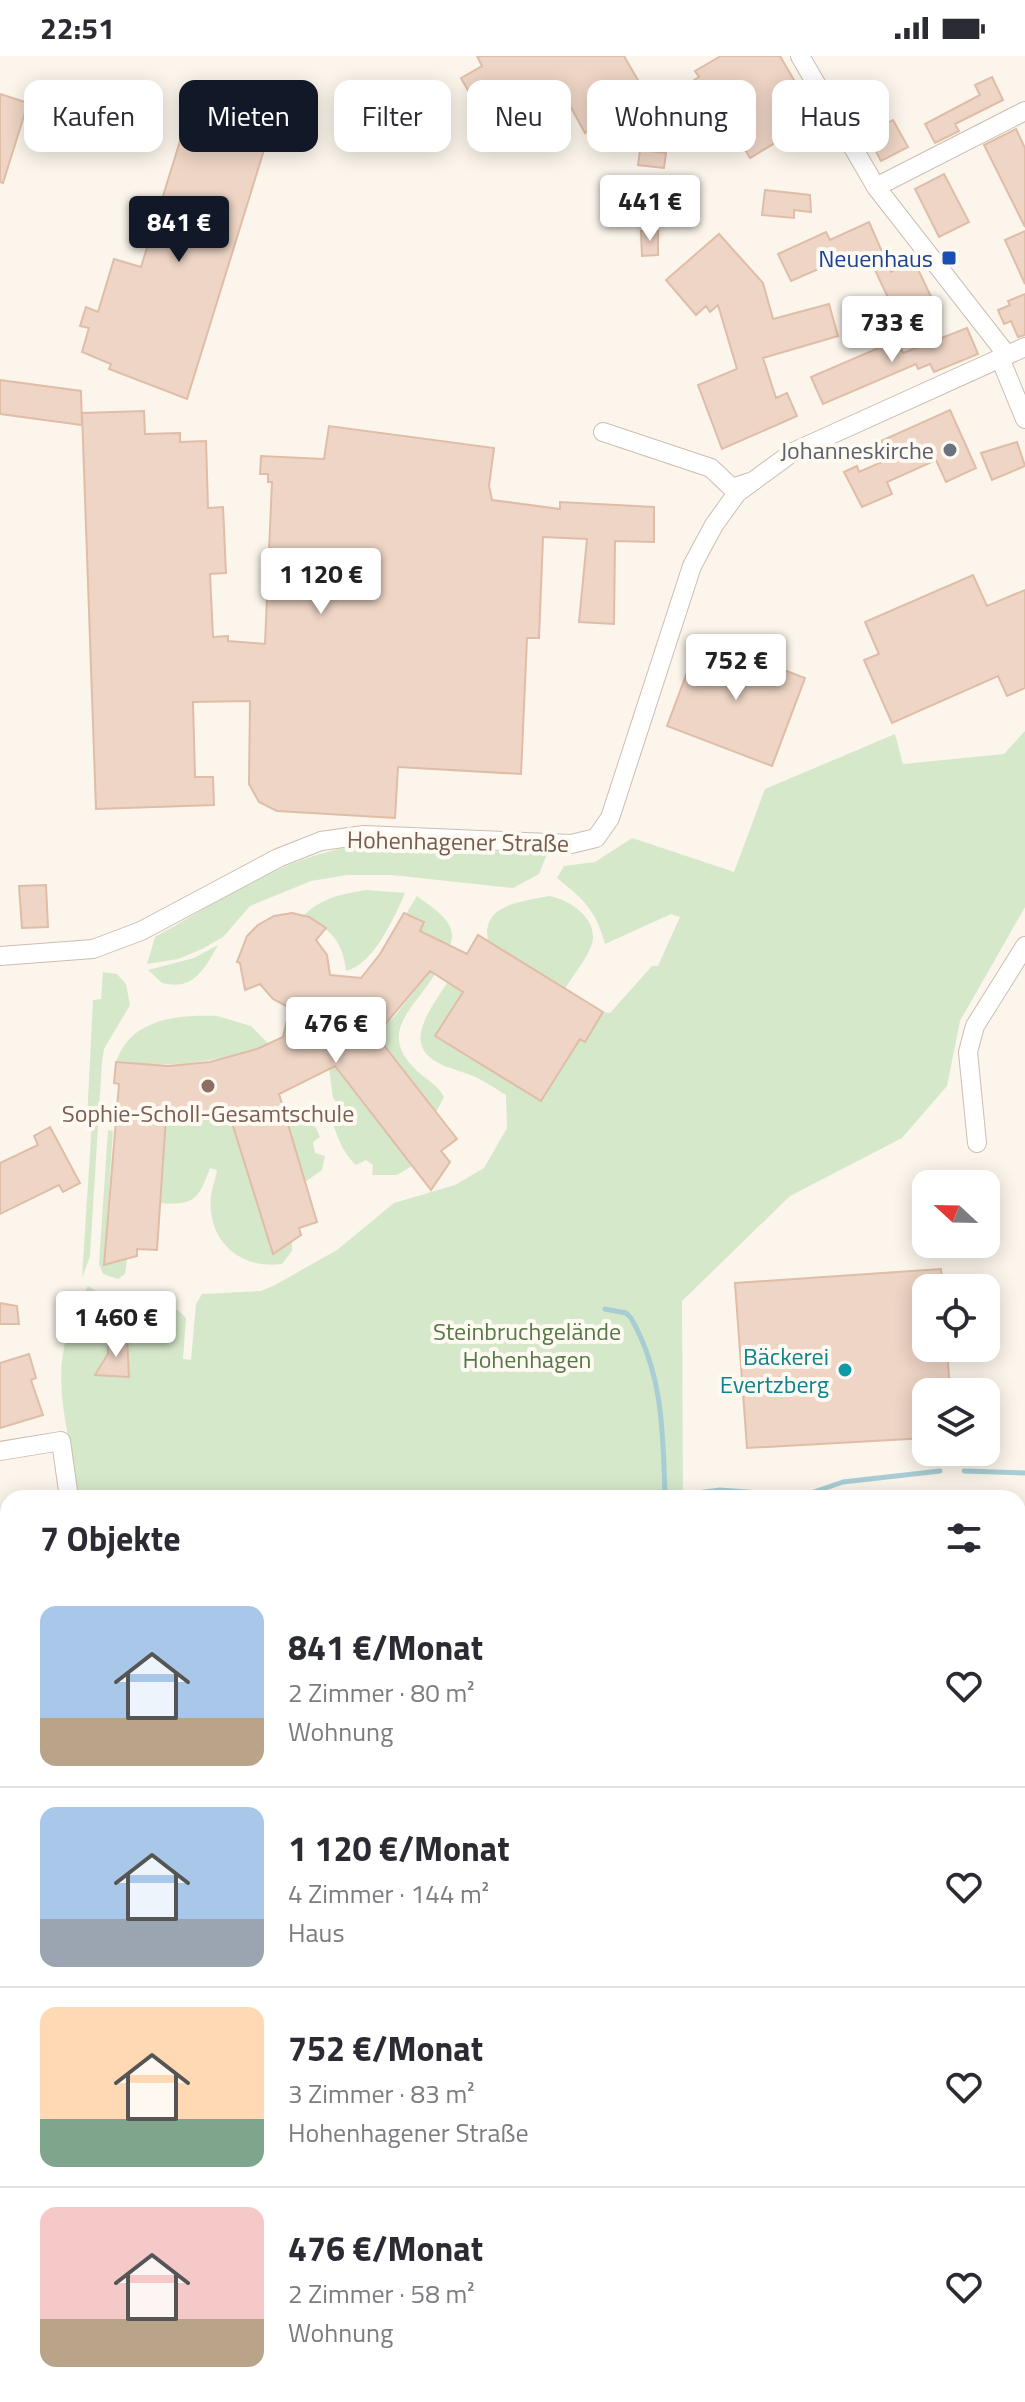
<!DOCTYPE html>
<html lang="de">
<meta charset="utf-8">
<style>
:root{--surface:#fff;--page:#f2f2f3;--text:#2b2b33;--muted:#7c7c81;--line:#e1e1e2;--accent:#111827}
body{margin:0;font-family:"Titillium Web",sans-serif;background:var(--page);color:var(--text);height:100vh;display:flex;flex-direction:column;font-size:30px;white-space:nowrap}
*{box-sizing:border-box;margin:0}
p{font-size:26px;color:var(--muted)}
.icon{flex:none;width:44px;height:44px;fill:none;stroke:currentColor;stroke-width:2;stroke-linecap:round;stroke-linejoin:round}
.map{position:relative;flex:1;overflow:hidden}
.sheet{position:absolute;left:0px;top:1434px;width:1026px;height:912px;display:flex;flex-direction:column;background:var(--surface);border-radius:24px 24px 0 0;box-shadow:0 4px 20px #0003}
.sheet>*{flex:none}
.top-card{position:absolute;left:24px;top:24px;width:978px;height:72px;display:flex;gap:16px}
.needle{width:52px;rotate:292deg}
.fabs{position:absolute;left:912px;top:1114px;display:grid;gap:16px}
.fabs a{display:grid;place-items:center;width:88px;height:88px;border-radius:16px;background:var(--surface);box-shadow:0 4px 20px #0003;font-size:40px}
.price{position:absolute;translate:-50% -68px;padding:0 18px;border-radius:8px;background:#fff;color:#222;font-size:26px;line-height:52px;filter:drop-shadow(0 2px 4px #0008)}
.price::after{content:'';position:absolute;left:50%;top:48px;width:24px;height:18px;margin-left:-12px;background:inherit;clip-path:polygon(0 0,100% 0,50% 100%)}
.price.active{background:var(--accent);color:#fff}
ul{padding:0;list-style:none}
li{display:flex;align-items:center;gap:24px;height:200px;padding:0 40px}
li+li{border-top:2px solid var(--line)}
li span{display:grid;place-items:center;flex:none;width:224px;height:160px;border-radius:16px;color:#555}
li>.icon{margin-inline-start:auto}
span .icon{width:96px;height:96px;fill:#fffc;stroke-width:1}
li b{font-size:34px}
h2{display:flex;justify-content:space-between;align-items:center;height:96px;padding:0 40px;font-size:34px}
.chip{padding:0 28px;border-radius:16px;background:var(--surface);box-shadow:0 4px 20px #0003;font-size:28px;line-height:72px}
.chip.active{background:var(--accent);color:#fff}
.status{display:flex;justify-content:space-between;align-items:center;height:56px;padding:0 40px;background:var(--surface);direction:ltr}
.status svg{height:22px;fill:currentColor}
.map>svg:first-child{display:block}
.green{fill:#d6e8ca}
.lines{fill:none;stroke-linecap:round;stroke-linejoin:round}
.stream{stroke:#a8cdd4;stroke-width:5}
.building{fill:#eed5c5;stroke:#dfbda7;stroke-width:2}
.minor-casing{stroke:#ccbdb2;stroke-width:20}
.minor{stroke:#fff;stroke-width:18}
.transit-dot{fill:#1a4fb4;stroke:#fef9f1;stroke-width:3}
.worship-dot{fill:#6b7280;stroke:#fef9f1;stroke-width:3}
.education-dot{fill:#8d6e63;stroke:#fef9f1;stroke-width:3}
.culture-dot{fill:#0f9aa8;stroke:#fef9f1;stroke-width:3}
.labels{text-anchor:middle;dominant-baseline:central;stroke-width:8;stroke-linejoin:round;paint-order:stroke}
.transit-label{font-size:24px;fill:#164399;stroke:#fef9f1;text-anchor:end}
.worship-label{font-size:24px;fill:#5b616d;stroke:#fef9f1;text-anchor:end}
.street-label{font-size:24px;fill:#745d50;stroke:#fef9f1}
.education-label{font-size:24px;fill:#785e54;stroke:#fef9f1}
.park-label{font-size:24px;fill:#567849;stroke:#fef9f1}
.culture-label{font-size:24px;fill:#0d838f;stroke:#fef9f1;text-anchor:end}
</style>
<div class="status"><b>22:51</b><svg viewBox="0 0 49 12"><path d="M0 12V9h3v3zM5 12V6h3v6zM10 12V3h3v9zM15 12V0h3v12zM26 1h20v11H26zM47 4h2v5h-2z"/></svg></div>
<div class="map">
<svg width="1025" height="2346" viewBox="0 0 1025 2346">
<rect width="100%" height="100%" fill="#fbf5eb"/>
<!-- green -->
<path class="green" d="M1025,675V851L960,965L947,1030L902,1082L790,1140L682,1245L683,1442H78C68,1355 41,1314 88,1230L105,1241L108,1254L122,1258L132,1246C152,1244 172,1245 186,1262L183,1303L191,1304L196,1248L202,1238L261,1235L275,1229L337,1194L394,1147L455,1129L484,1112L507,1072L506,1039C496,1033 485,1025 473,1020C451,1011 410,1006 423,969C428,954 440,939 448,925L463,935L435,981L541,1045L580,983L603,956L610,957L652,910H658L680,861L671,858L605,888C596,854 584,844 557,822L564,810L595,806L632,782L734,816L765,733L895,678L903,708L1004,698Z
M367,788L547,798L539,818L513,832L392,819H347L311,825L250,850L223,881L202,893L178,903L147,908L155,881C226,841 284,799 367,788Z
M367,834L405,837C394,862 374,908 346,915C343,885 330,873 304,859C324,841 341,838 367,834Z
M417,840C434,853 463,869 448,893L445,887L420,875L424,866L406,858Z
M549,840C569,843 599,863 592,888C587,903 573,919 565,933L488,885C481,848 521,846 549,840Z
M218,889C204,914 193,935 162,927L148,914L194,902Z
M430,915L435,918C414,953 376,976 417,1015C426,1023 439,1030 444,1041L436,1056L387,993L360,992L394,961Z
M103,916L117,918L126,928L130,949L104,993L102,1006L90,1200L82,1222L92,1065L87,1064L93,944L101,943Z
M217,960L251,970L269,988C217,1007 171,1012 116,1006C131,962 177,959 217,960Z
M353,998L346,1025L412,1110L397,1119H372L373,1109L366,1104L356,1109C342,1096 337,1080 331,1062L341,1052L333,1042L329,1013Z
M281,1045L316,1072L320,1081L313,1086L315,1097L325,1100L322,1114L305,1126Z
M250,1049L234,1072L273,1198L292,1185V1195L282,1208C240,1214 206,1184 211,1139C212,1131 216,1122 217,1114L210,1112C199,1142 195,1150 160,1147L165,1079L145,1061L212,1057Z
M108,1074L113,1075L104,1208L127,1203L125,1218L118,1223L103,1218L99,1208Z
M0,1630H8V1795L0,1837Z
M0,1839L8,1904V2085L0,2090Z
M8,2098V2276L0,2272V2103Z
M1018,2285L1025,2286V2346H936L940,2338H1018Z"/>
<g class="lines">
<!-- stream -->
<path class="stream" d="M605,1253L626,1257L631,1262C663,1318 663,1377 665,1439
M964,1415L1025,1417
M658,1442L720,1434L802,1440L843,1426L940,1415"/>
</g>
<!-- building -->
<path class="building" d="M477,0H624L643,33L614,50L628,75L642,78L640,94L611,91L598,69L585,77L563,37L514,68L505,49L483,61L461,22L482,10Z
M721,0H780L816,62L750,102L730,68L706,82L678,34L699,21L695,15Z
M992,21L1003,44L955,68L959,75L935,87L925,68L980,39L975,29Z
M0,38L28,47L3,127L0,126Z
M226,63L263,75L258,92L264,94L187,343L109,313L111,308L82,296L89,272L80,270L86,251L98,256L114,203L141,211L185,69L221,80Z
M893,64L908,91L881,105L867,79Z
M1016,73L1025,92V171L984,89Z
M640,94L666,97L664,112L638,109Z
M944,118L969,166L939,181L915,133Z
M765,134L810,139L811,156L794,154V162L762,159Z
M869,166L891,216L914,205L935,249L898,263L868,199L842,211L839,204L791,225L778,198L826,176L830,184Z
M641,175H658V199L642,200Z
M1025,175V228L1005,184Z
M719,178L763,227L773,263L829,248L838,280L763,302L776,342L787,337L797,360L722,393L698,329L737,313L718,249L710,256L706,250L696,259L666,224Z
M1025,238V279L1018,281L1011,265L1004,268L998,254L1010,249L1008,245Z
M967,272L978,298L934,316L930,308L918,313L916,308L823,348L811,321L897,284L903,297Z
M0,324L81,335L82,369L0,358Z
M950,354L976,412L946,426L936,404L887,426L892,438L862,451L844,416L857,410L859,416L889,403L881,385Z
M144,355L145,378L180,377V386L206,385L208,452L223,451L226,517L210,518L213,581L228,580V585L265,588L272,426H268V418H260L261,400L324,403L329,370L494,392L489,430L492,444L560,453V446L654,451V486L615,485L614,568L579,566L587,483L543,481L539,582H527L521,718L398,711L395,762L277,755L259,746L249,728L250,645L193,646L195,721H213L214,749L96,753L82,357Z
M1017,386L1025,410L992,424L981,397Z
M973,519L987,550L1025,534V632L1007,640L998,620L892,667L864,604L879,598L865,566Z
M700,582L805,622L772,710L667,670Z
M46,829L48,871L22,872L19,830Z
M292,857L309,861L326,872L316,884L327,899L330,919L361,922L380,898L404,857L424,866L420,875L467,898L478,879L603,956L585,986L580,983L541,1045L435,980L463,936L430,915L376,979L457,1083L441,1095L450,1106L431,1134L335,1010L279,1038L317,1166L299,1172L301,1179L273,1198L228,1054L166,1061L157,1194L137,1193V1200L104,1209L119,1028L114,1027L116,1006L168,1010L210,1006L257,993L283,981L290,952L273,943L260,928L245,934L240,907L237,906L247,880L258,869L274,860Z
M50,1071L80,1127L63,1136L59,1129L0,1158V1107L38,1089L34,1080Z
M941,1213L943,1232H926V1292H947L950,1336H926V1382L747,1392L735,1227Z
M0,1247L17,1250L19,1268H0Z
M108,1281L127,1282L129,1321L95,1319L108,1298Z
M29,1298L36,1322L31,1324L43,1359L0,1372V1307Z"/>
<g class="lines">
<!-- minor casing -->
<g class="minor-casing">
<path id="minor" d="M800,0L876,131L1007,299
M876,131L1025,55
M1000,302L1025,363
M603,376L711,412L732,432L750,426
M0,900L93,893L141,875L278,802L321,785L364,779L571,788L596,782L610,762L692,510L714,469L737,437L793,396L1025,291
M977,1087L968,996L975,970L1025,890
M0,1395L61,1385L69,1442
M0,1514H8
M432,2338L433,2346
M307,2346L310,2338
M538,2346L541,2338"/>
</g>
<!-- minor -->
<use href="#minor" class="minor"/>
</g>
<!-- markers -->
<rect class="transit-dot" x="941" y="194" width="16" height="16" rx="4"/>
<circle class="worship-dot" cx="950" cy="394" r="8"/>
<circle class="education-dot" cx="208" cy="1030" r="8"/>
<circle class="culture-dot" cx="845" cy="1314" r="8"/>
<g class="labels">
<!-- transit labels -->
<g class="transit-label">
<text x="933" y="202">Neuenhaus</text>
</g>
<!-- worship labels -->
<g class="worship-label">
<text x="934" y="394">Johanneskirche</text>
</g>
<!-- street labels -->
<g class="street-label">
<text transform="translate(458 785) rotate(1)">Hohenhagener Straße</text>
</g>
<!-- education labels -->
<g class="education-label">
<text x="208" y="1057">Sophie-Scholl-Gesamtschule</text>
</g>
<!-- park labels -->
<g class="park-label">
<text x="527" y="1275">Steinbruchgelände<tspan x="527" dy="28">Hohenhagen</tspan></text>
</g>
<!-- culture labels -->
<g class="culture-label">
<text x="829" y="1300">Bäckerei<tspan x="829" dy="28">Evertzberg</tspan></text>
</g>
</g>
</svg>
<div class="fabs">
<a><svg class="needle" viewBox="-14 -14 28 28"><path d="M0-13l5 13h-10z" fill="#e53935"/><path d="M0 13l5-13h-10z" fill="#7c7c81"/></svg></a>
<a><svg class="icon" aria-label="locate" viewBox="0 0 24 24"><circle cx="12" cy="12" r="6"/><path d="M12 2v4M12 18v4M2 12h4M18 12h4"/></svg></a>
<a><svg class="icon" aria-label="layers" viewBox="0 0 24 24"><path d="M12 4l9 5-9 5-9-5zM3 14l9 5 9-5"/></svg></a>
</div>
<b class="price" style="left:650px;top:187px">441 €</b>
<b class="price active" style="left:179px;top:208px">841 €</b>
<b class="price" style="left:892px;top:308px">733 €</b>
<b class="price" style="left:321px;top:560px">1 120 €</b>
<b class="price" style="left:736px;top:646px">752 €</b>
<b class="price" style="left:336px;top:1009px">476 €</b>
<b class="price" style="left:116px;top:1303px">1 460 €</b>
<div class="top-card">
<a class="chip">Kaufen</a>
<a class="chip active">Mieten</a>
<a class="chip">Filter</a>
<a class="chip">Neu</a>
<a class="chip">Wohnung</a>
<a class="chip">Haus</a>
</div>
<section class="sheet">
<h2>7 Objekte<svg class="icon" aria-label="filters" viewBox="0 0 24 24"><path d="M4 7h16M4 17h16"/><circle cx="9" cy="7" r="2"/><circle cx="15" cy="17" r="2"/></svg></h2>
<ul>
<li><span style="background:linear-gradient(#a9c7e8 70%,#b9a48a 0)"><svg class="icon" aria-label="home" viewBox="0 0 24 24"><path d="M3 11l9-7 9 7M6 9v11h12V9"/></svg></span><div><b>841 €/Monat</b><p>2 Zimmer · 80 m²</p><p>Wohnung</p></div><svg class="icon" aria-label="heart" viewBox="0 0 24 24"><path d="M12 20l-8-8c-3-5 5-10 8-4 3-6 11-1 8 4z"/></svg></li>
<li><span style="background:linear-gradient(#a9c7e8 70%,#9aa5b1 0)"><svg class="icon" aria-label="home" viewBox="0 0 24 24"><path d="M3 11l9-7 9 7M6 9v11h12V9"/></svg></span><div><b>1 120 €/Monat</b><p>4 Zimmer · 144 m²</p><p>Haus</p></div><svg class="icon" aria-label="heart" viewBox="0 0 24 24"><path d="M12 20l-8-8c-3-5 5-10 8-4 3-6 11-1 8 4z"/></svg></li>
<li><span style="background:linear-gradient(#ffd9b3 70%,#7fa58c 0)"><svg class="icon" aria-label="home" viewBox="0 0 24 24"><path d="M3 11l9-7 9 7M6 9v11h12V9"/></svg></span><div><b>752 €/Monat</b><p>3 Zimmer · 83 m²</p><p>Hohenhagener Straße</p></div><svg class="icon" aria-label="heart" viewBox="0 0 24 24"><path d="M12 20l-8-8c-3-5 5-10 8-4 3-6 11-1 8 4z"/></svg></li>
<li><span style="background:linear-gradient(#f6c9c9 70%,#b9a48a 0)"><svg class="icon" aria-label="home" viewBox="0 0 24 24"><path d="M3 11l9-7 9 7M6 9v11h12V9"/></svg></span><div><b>476 €/Monat</b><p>2 Zimmer · 58 m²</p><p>Wohnung</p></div><svg class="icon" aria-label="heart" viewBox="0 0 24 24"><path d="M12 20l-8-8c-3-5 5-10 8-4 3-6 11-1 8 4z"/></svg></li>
</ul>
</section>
</div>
